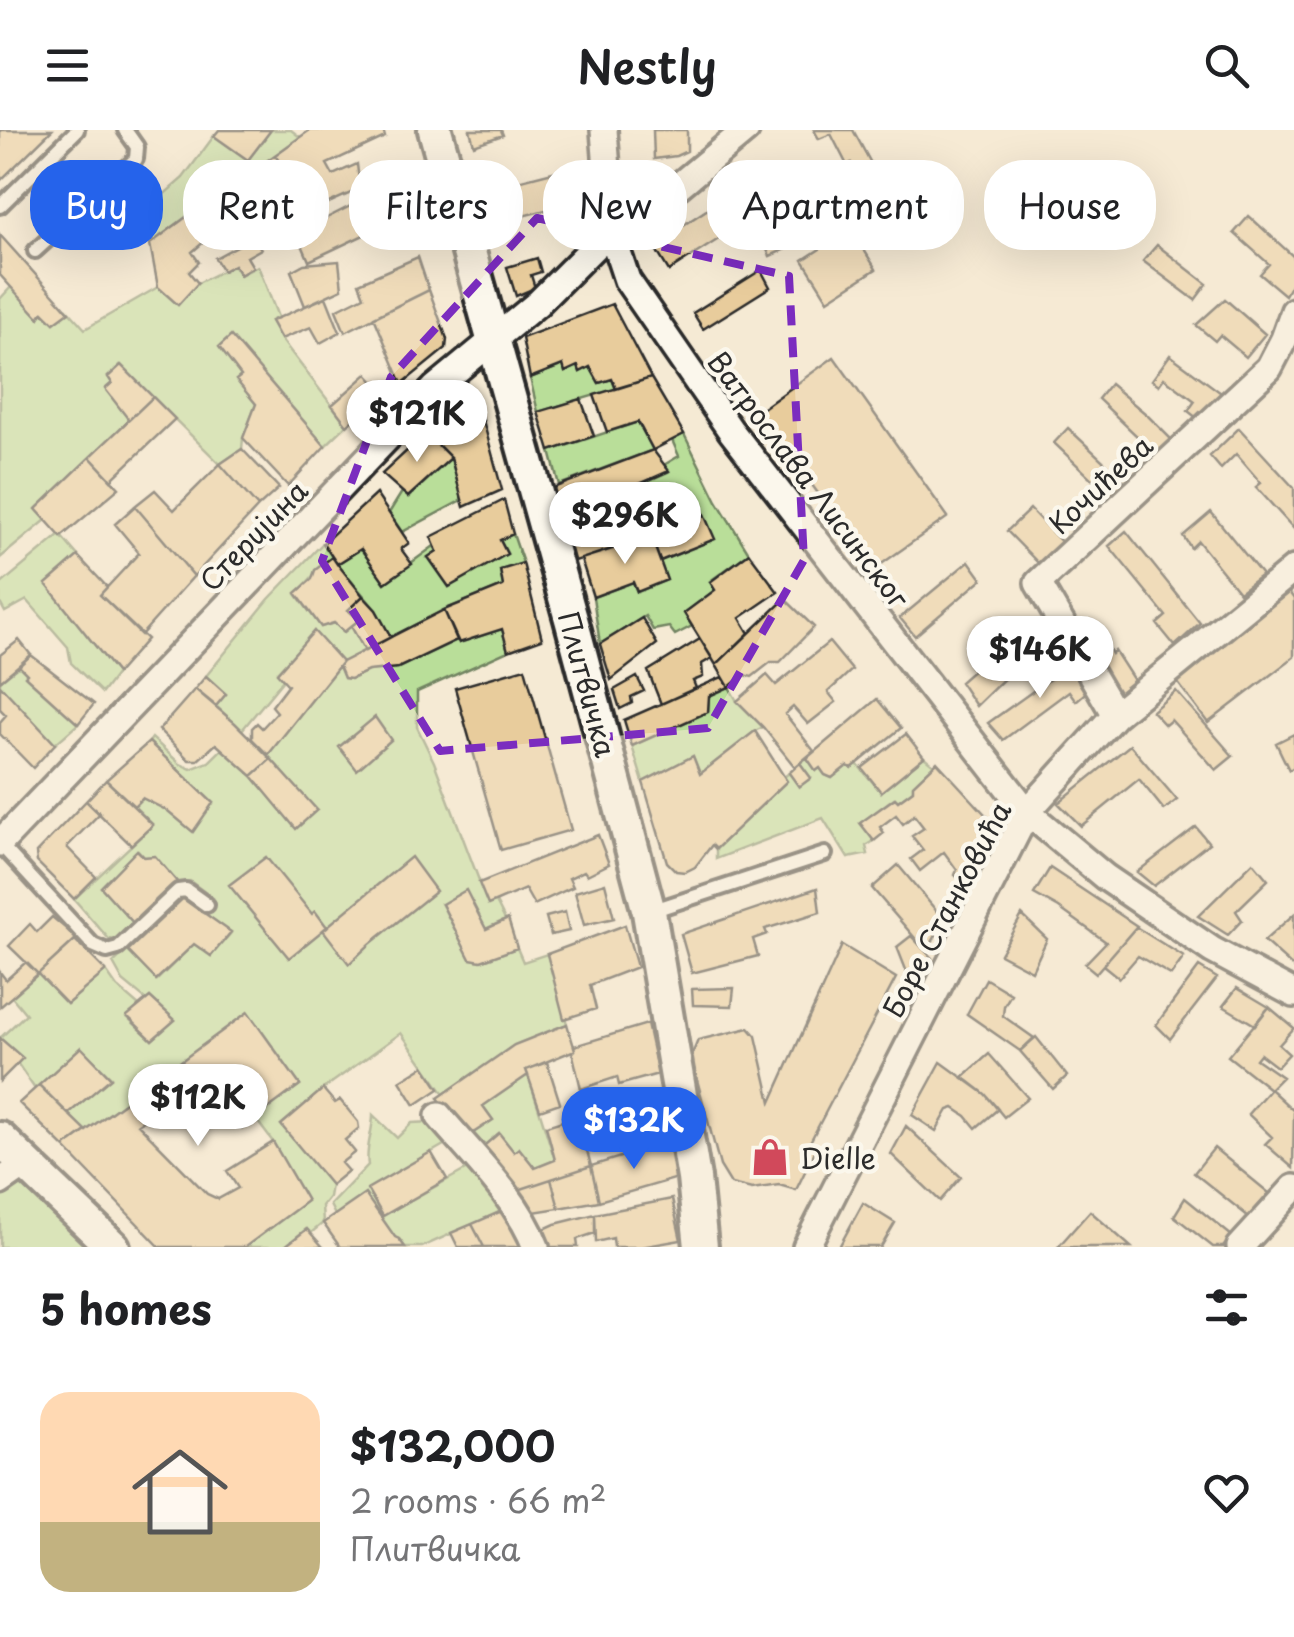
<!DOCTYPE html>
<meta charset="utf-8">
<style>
:root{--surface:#fff;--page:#f6f6f6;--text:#202124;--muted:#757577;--accent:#2563eb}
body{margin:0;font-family:"Playpen Sans",sans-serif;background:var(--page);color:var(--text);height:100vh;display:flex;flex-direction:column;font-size:38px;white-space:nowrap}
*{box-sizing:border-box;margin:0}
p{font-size:32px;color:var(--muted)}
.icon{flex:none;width:55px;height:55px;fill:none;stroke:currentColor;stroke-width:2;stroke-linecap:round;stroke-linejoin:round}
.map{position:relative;height:1117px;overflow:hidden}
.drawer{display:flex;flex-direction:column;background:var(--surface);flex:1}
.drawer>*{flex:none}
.banner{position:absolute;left:30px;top:30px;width:1235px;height:90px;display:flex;gap:20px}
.price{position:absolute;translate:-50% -85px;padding:0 22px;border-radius:35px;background:#fff;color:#222;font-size:32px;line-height:65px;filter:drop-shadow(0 2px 5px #0008)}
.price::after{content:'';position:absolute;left:50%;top:60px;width:30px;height:22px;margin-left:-15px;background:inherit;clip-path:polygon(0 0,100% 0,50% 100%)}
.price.active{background:var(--accent);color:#fff}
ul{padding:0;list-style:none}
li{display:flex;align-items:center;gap:30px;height:250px;padding:0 40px}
li span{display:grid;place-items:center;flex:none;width:280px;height:200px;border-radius:30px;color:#555}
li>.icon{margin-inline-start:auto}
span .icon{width:120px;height:120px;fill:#fffc;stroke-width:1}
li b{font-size:42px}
h2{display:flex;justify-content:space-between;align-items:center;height:120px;padding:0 40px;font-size:42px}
.chip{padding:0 35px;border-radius:40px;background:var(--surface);box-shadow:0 10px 40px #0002;font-size:35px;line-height:90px}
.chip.active{background:var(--accent);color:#fff}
header{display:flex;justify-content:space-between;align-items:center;height:130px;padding:0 40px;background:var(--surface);font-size:45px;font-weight:600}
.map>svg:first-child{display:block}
.green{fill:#b9de99;stroke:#728462;stroke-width:2.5}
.building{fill:#e8cc9c;stroke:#2b2b2b;stroke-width:2.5}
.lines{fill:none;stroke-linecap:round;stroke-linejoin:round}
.service-casing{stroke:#2b2b2b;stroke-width:20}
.minor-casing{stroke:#2b2b2b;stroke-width:32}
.tertiary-casing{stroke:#2b2b2b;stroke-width:40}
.service{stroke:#fbf7ec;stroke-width:12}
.minor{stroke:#fbf7ec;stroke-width:25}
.tertiary{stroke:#fbf7ec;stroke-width:32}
.marked{fill:none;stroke:#7b2cbf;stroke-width:8;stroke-dasharray:20 12;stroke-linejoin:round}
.labels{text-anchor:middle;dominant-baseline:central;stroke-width:9;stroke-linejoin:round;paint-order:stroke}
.street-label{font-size:28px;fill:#2b2b2b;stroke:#fbf7ec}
.poi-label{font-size:28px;fill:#2b2b2b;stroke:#fbf7ec;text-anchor:start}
</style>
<header><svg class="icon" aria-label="menu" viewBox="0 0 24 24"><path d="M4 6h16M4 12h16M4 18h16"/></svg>Nestly<svg class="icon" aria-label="search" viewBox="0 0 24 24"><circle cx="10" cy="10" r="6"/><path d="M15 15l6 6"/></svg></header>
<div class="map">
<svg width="1294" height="1117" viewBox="0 0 1294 1117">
<rect width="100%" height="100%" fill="#f5ead4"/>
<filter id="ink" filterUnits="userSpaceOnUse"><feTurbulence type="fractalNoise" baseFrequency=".01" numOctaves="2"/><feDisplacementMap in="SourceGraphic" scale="20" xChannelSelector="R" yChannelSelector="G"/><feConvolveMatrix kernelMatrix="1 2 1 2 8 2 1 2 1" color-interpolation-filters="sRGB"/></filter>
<g filter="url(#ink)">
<!-- green -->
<path class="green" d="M271,0H291L300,7L247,45L240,47L150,114L138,87L183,48L214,6L248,30Z
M234,135L240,145L258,136L278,187L271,191L281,209L347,295L325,316L241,246L237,250L256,274L243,308L242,319L220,334L120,235L108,247L112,253L106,259L129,290L37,378L46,390L0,428V169L11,157L38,187L43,182L54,193L67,179L85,199L158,157L178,175L198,153Z
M563,235L565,242L578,236L580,242L590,237L599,253L612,249L616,259L538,282L530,248Z
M638,292L653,320L559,355L550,321Z
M684,304L717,371L749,423L710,451L715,460L684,483L692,496L675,505L669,497L653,500L645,486L600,514L593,467L633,452L638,462L666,450L660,431L714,409L703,382L689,390L685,382L668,390L664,380L635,389L638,403L649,400L651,406L622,416L608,368L668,342L664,335L679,326L672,310Z
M451,328L462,370L402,402L389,383L402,362L409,367Z
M513,404L523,433L500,440L503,456L444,480L391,507L376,480L337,434L361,419L385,452L434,416L437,421L429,427L507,423L500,410Z
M60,405L78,426L47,455L117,543L102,563L71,533L68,517L27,470L5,482L0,473V455Z
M323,413L332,427C318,438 310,451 296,464L321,497L334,493L351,496L365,521L342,532L314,502L277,542L283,550L242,600L216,576L226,564L206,546L269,469Z
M502,499L508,521L417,562V597L434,632L488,774L496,772L505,790L486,799L442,775L470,829L481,831L517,818L523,832L547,824L567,894L514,915L444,964L401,903L323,959L281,995L331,1055L329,1067L322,1076L323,1093L311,1103L306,1099L284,1117H245L307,1071L273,1012L255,988L300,955L248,882L86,1001L68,984L111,947L81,918L35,959L0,908L26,884L12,867L38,844L67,874L106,841L117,857L139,876L127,887L152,910L175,890L150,867L146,870L123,851L113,833L127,820L157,850L194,814L211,826L231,803L200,780L213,768L190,751L178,753L155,726L144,727L138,720L101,757L136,796L117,810L109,809L74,769L153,695L134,676L142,668L168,681L192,701L213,673L149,612L152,608L180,634L191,639L209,632L222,619L252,646L296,698L316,680L268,625L339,536L344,548L351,549L368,541L398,538L457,510L459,513Z
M19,536L27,544L26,547L78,594L55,614L0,555V551Z
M729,557L737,571L763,597L755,601L700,644L693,626L643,652L632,616L708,582L709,566Z
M924,627L934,635L913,655V660L898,671L894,668L861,693L874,711L866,716L868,724L848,728L823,688L716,729V719L786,652L784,647L789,643L799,656L811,648L800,633L807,628L816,641L820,638L825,645L832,648L847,636L852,638L857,634L881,662Z
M528,945L555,1030L535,1038L519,1018L514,1022L499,1003L479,1020L470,1005L493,990L483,976Z
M373,985L397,1008L412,993L432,992L449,1012L368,1059L382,1086L469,1038L504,1080L422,1117H405L399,1109L335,1085L330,1075L368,1035C365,1018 373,1002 373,985Z
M0,1020L102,1117H0Z"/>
<!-- building -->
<path class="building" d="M0,0H52L0,51Z
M219,0H271L248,30L214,6Z
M310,0H383L385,7L327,34L333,45L357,34L360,59L311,81L275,25Z
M470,0H501L503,5L474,15Z
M653,0H687V21L676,26L654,29Z
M814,0H853L880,50L866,59L851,33L847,35L831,4L819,9Z
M275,25L311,81L282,94L264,69L235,88L242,100L220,115L212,105L192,122L199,132L189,142L198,153L178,175L158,157L150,114L240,47L247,45Z
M572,37L579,60L563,65L565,75L495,93L486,59Z
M880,50L899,81L886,91L871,67L863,73L857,64Z
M398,52L406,85L309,131L297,103Z
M1097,52L1145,94L1131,111L1082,68Z
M708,79L725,105L669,141L653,115Z
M771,83L788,118L770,126L754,92Z
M1249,86L1294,127V149L1285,165L1260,144L1269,134L1234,103Z
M851,99L876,139L828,170L803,130Z
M0,105L69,182L54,193L43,182L39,188L0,145Z
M254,107L261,119L247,127L253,137L240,145L234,135L223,141L215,128Z
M1157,115L1207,154L1195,170L1143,131Z
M418,127L429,160L345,202L336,180L364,166L359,153Z
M537,128L541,142L531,145L535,158L516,166L507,137Z
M339,131L342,159L305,176L291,141L304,134Z
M761,140L770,157L703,199L693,183Z
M429,160L447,209L446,218L402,254L374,187Z
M326,167L340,202L320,213L311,197L281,209L271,191Z
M1225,169L1265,204L1246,227L1220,205L1215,211L1196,195Z
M612,174L651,248L616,259L612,249L599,253L590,237L580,242L578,236L565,242L563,235L530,248L522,208Z
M231,206L325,316L288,356L243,308L256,274L236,250L241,246L219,217Z
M1170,225L1228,268L1202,292L1188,281L1195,271L1164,248L1159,255L1152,250Z
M834,227L948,387L873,440L759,281Z
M121,235L153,267L129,290L105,259L112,253L108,247Z
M367,244L385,264L347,295L332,275Z
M651,248L684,304L653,320L638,292L607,302L594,265Z
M1110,254L1146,284L1177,315L1162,330L1098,269Z
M153,267L175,289L111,350L90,327Z
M581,269L594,306L550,321L538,282Z
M465,270L473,273L481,283L502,360L464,377L451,328L426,303L458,273Z
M1068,298L1131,357L1117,373L1054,313Z
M1239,298L1294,358V399L1256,357L1261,353L1236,324L1221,339L1210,326Z
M426,303L451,328L408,367L382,344Z
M242,319L279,358L258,377L220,334Z
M653,320L669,341L608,368L622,416L572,432L553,358Z
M90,327L119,358L61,407L36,379Z
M220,334L258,377L194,446L135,376L155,360L174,380Z
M376,364L409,413L401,419L412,434L385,453L361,419L337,434L323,413Z
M504,370L513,404L500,410L507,424L449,457L428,427L437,421L431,407Z
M135,376L194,446L141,505L100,465L139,423L115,394Z
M1030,379L1067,418L1044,439L1007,401Z
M664,380L668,390L638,403L634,389Z
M686,382L689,390L703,382L715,409L660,431L648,398Z
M1211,382L1262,445L1239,462L1198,411L1191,418L1183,406Z
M1126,401L1200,493L1175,516L1157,494L1166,486L1109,416Z
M651,406L667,450L637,462L633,452L593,467L581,429Z
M749,423L778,462L740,488L749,503L716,535L684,483L715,460L710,452Z
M78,426L107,457L100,465L147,509L117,543L46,454Z
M332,427L363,466L348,480L359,490L344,502L334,493L321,497L296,463L312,449L315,440Z
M969,431L982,449L915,506L900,488Z
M523,433L542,509L508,521L502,499L459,513L444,480L503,456L500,440Z
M1289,462L1294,469V527L1208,593L1175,549Z
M363,466L376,480L391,507L365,521L351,496L359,490L348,480Z
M785,469L814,497L780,532H771L752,547L744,545L729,557L716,535Z
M444,480L457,510L398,538L368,541L351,549L344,548L339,536L342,532Z
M642,488L657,514L611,550L600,514Z
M314,501L342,532L268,625L252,609V598L257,593L262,598L277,582L272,576L288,555L277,543Z
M700,509L712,528L702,534L703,547L693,551L696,558L661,574L648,541Z
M1009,509L1020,525L1011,532L1015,538L976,576L960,552Z
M1103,509L1112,524L1115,521L1135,552L1117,567L1086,521Z
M19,510L31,525L0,551V525Z
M829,512L852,540L828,562L836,572L808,594L793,577L785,584L814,621L795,637L763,597L737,571L767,545L776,555Z
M31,525L94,574L78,594L25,546L27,544L19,536Z
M1071,534L1090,559L1076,571L1069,561L1003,610L988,593Z
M525,538L571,700L501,720L455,558Z
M206,546L226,564L216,576L195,559Z
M637,547L644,561L631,567L632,573L620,579L614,560Z
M722,547L729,557L709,566L708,582L632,616L624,590Z
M0,555L55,614L33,638L0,604V592L6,585L0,579Z
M195,559L235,593L271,629L252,646L216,614L198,630H189L159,600Z
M1176,561L1233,626L1216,640L1171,590L1165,595L1152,581Z
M877,569L901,598L852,638L847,636L832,648L825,645L820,638L816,641L807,628Z
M375,587L391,610L357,640L339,617Z
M755,601L787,651L716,719L712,715L695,737L685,742L676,741L667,732L643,652L693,626L700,644Z
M906,604L924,627L881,662L862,638Z
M1294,604V637L1289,640L1276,613Z
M149,612L213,673L193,702L168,681L142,668L134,676L106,650Z
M1130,615L1177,670L1164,680L1139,649L1081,696L1058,673Z
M271,629L317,680L296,699L252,646Z
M937,632L995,695L970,760L955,745L957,740L944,722L920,741L911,729L923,720L912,706L924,698L914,685L903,694L896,685L880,697L884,703L874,711L860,693L895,668L898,671L913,660V655Z
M800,633L811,648L799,657L789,643Z
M106,650L153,695L131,715L86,671Z
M86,671L100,683L67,717L96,747L74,769L37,732L36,723Z
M1196,697L1209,713L1154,756L1137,742Z
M598,705L609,734L587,745L584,741L569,748L573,757L534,775L525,759L488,775L479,753Z
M137,720L144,727L155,726L178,753L136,796L101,757Z
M266,727L312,784L315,781L327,797L289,828L229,755Z
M411,727L436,761L370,814L349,834L323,800Z
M1253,732L1268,750L1236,781L1242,790L1228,805L1198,786Z
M898,735L944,790L927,822L872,758Z
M1050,738L1137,796L1096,843L1085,834L1106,812L1059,778L1034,764Z
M605,753L614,788L584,795L575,762Z
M817,758L820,782L765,799L767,804L753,809L758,826L692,843L681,804Z
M466,760L486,799L508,789L517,818L481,831L470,829L442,774Z
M183,768L231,802L211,826L194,814L156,850L127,820Z
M565,782L569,801L551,805L546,787Z
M1294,784V838L1264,811Z
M1022,785L1047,809L1032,841L1000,824Z
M52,787L77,808L38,844L9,816L30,794L37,802Z
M625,795L637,837L590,855L596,879L564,889L547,824Z
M1136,797L1184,827L1171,845L1138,826L1119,848L1103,835Z
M911,806L932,828L916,850L908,845L897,817Z
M75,810L106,841L67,874L38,844Z
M842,815L896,848L810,1012L817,1017L796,1060L779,1055L752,1059L731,1054L720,1036L691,927L698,910L749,898L756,906L771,972Z
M26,832L38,844L0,877V842L6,850Z
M1199,837L1217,848L1170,909L1156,895Z
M986,849L1011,864L1004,876L1003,886L1034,908L1020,921L967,884Z
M734,858L732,876L693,875L692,859Z
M1237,858L1269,877L1255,895L1223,876Z
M150,867L175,890L152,910L127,886Z
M1269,877L1294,898L1279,915L1289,924L1277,937L1260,924L1256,929L1282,947L1270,959L1228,926Z
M248,882L300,955L242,998L210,950L138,994L207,1064L218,1069L238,1058L227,1041L273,1012L307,1071L245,1117H160L64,1017Z
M567,894L575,920L526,940L528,945L483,976L493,990L470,1005L438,968L514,915Z
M647,894L658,944L619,955L617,947L581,959L572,921L575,920L574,916Z
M1036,907L1067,946L1053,959L1020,921Z
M0,908L23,928L0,951Z
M81,917L111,948L68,984L39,955Z
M989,924L1028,968L1004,987L985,964L963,947Z
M547,932L560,973L540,980L526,940Z
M941,932L985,964L998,979L976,998L966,986L954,978L948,980L936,1001L912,985Z
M424,936L439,959L415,975L400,951Z
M39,955L86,1001L64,1017L19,973Z
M323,959L335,973L340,970L358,992L359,998L345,1010L355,1022L341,1033L348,1041L331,1055L281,995Z
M1270,959L1294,981L1293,1038L1265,1014L1272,1007L1248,984Z
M578,986L591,1036L515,1061L479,1020L499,1003L514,1022L519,1018L535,1038L555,1030L546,996Z
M906,996L961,1047L940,1071L891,1024Z
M669,1012L678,1048L599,1071L591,1036Z
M1214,1018L1269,1063L1249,1087L1194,1043Z
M431,1022L447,1049L383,1086L367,1059Z
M591,1036L599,1071L559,1078L551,1049Z
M551,1049L559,1078L534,1082L515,1061Z
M365,1064L395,1107L399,1109L405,1117H340L323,1093Z
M1185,1068L1232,1106L1223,1117H1213L1174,1086Z
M672,1069L681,1110L641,1117H614L613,1108L596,1112L595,1084Z
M863,1073L895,1093L881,1117H839Z
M504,1080L524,1117H484L472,1094Z
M1090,1081L1131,1117H1058Z
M595,1084V1103L577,1109L578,1117H547L544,1099L555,1094Z
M472,1094L484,1117H458L451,1103Z
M307,1099L323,1117H284Z"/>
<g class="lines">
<!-- service casing -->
<g class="service-casing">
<path id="service" d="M0,76L77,0
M35,121L136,29L137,17L125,0
M0,714L93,815L107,821L118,818L178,761L186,760L207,775
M651,781L825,724"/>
</g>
<!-- minor casing -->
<g class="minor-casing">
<path id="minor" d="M604,0L612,105L627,150L731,301L1027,682L1105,747L1212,820L1294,864
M1115,585L1038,453L1269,238L1284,209L1294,181
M0,713L435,258L538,173L596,115L646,83L746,0
M439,986C472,1025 518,1069 536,1117
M0,1052L26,1034
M806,1117L1027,682L1115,585L1294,439
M1240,1117L1294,1058"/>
</g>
<!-- tertiary casing -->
<g class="tertiary-casing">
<path id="tertiary" d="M435,0L571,489L649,782L694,1048L701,1117
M0,1009L113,1117"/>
</g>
<!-- service -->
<use href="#service" class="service"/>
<!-- minor -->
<use href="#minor" class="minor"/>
<!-- tertiary -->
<use href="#tertiary" class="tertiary"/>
</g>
</g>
<!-- marked area -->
<path d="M0 0H1294V1117H0ZM537,88L789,146L804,430L708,598L440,621L322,431L391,247Z" fill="#f5ead4" fill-opacity=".55" fill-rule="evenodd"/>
<path class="marked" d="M537,88L789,146L804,430L708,598L440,621L322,431L391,247Z"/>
<!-- icons -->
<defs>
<g id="shop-bare" transform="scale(3)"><path d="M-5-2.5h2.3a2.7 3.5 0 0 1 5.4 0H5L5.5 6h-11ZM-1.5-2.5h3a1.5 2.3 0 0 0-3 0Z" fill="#d1495b" stroke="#fbf7ec" stroke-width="2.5" paint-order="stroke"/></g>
</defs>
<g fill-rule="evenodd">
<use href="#shop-bare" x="770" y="1027"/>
</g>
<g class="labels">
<!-- street labels -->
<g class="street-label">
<text transform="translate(809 349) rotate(53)">Ватрослава Лисинског</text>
<text transform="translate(1100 354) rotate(-43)">Кочићева</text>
<text transform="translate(253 405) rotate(-46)">Стеријина</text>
<text transform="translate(588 554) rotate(75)">Плитвичка</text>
<text transform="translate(946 779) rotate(-62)">Боре Станковића</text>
</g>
<!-- poi labels -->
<g class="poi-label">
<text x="800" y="1027">Dielle</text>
</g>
</g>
</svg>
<b class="price" style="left:417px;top:335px">$121K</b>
<b class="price" style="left:625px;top:437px">$296K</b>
<b class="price" style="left:1040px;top:571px">$146K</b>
<b class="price" style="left:198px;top:1019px">$112K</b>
<b class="price active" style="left:634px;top:1042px">$132K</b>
<div class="banner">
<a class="chip active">Buy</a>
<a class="chip">Rent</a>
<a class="chip">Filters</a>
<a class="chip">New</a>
<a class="chip">Apartment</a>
<a class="chip">House</a>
</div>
</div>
<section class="drawer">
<h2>5 homes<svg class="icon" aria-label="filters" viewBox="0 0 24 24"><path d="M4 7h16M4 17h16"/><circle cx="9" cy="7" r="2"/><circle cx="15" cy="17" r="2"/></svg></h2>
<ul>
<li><span style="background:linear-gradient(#ffd9b3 65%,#c2b280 0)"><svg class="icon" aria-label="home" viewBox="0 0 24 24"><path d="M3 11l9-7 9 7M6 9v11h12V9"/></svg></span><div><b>$132,000</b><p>2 rooms · 66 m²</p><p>Плитвичка</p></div><svg class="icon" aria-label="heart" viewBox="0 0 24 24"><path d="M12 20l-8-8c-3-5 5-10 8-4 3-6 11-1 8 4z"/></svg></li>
</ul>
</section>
